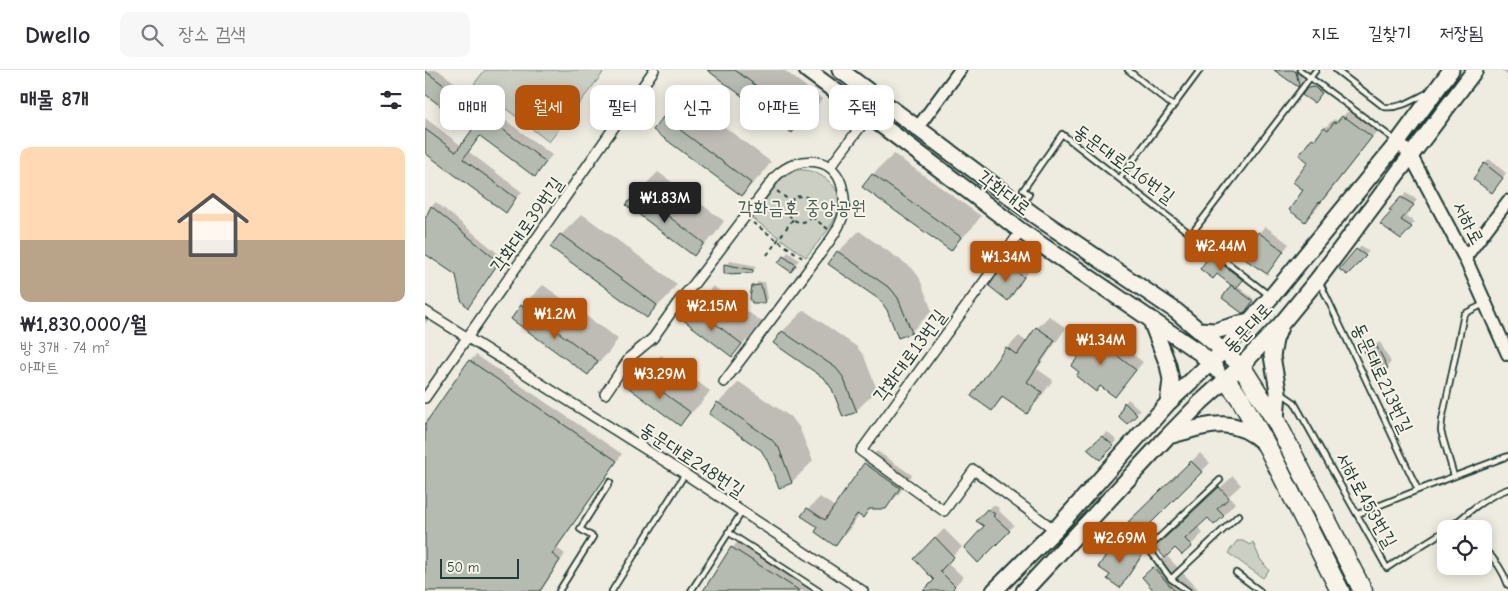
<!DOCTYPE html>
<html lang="ko">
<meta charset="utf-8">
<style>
:root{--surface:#fff;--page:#f7f7f7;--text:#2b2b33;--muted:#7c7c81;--line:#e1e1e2;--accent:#b45309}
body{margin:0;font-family:"Comic Neue","Poor Story",sans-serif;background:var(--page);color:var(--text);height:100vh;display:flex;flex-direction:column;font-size:19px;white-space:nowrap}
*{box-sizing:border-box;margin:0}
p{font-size:16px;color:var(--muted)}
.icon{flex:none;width:28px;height:28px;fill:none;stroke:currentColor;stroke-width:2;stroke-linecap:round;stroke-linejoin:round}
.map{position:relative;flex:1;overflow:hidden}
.panel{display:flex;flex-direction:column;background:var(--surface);width:425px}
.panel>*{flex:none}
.guide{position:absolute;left:15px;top:15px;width:475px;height:45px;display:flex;gap:10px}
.buttons{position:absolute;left:1012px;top:450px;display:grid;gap:10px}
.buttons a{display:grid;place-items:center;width:55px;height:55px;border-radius:10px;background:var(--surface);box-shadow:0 2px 12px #0003;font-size:25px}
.scale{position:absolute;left:15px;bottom:12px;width:79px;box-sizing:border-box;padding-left:5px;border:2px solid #1f3d34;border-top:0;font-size:14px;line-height:18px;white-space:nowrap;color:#1f3d34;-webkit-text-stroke:4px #f7f3e8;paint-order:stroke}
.price{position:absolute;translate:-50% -42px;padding:0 11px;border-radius:5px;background:var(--accent);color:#fff;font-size:16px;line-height:32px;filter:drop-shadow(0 1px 2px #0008)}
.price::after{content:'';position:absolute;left:50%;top:30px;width:15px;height:11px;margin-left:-8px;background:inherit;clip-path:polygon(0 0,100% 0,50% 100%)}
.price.active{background:#222;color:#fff}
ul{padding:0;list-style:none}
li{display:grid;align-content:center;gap:10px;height:265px;padding:0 20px}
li+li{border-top:1px solid var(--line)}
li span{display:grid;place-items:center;height:155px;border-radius:10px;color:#555}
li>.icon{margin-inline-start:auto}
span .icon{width:90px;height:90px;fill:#fffc;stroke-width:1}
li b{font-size:21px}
h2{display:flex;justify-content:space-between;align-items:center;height:60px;padding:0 20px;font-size:21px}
.chip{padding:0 18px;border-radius:10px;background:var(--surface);box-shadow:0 2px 12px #0003;font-size:18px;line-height:45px}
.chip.active{background:var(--accent);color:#fff}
header{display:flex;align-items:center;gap:30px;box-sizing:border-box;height:70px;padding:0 25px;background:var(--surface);border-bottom:1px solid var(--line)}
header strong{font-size:24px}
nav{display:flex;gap:28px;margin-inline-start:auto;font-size:18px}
.search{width:350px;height:45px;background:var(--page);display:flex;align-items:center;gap:12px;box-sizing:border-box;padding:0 18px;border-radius:10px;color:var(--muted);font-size:19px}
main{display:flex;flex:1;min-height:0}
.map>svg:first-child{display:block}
.green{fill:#cccfc4;stroke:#76867c}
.shadow{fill:#0003}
.building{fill:#b5bbb0;stroke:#1f3d34}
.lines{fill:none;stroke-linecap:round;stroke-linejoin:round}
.service-casing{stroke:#1f3d34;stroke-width:8}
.minor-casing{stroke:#1f3d34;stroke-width:12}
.tertiary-casing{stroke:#1f3d34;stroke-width:15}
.secondary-casing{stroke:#1f3d34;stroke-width:16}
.primary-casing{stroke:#1f3d34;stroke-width:19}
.motorway-casing{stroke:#1f3d34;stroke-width:21}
.path{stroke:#1f3d34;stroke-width:2;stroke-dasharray:4 4;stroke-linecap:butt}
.service{stroke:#f7f3e8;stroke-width:4.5}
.minor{stroke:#f7f3e8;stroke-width:9}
.tertiary{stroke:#f7f3e8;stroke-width:11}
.secondary{stroke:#f7f3e8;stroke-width:12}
.primary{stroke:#f7f3e8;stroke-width:15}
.motorway{stroke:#f7f3e8;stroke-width:18}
.labels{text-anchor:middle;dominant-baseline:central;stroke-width:4;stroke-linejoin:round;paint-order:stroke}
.street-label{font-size:19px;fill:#1f3d34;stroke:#f7f3e8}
.park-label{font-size:19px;fill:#425a51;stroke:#f7f3e8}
</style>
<header>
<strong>Dwello</strong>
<div class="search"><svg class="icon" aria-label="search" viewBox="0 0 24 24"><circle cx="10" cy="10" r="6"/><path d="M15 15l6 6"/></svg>장소 검색</div>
<nav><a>지도</a><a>길찾기</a><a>저장됨</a></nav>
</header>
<main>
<section class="panel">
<h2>매물 8개<svg class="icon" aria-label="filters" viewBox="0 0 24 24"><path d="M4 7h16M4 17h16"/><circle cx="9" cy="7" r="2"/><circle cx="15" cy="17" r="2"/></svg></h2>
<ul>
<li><span style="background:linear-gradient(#ffd9b3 60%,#b9a48a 0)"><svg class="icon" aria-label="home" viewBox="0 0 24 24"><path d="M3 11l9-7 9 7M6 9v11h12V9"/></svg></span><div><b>₩1,830,000/월</b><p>방 3개 · 74 m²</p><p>아파트</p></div></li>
</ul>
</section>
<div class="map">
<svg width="1083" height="521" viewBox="0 0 1083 521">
<rect width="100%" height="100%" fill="#eeece1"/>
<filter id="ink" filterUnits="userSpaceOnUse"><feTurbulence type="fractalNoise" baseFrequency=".02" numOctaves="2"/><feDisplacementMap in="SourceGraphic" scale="10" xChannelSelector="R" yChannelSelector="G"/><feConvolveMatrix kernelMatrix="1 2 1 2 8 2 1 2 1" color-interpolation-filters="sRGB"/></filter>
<g filter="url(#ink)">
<!-- green -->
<path class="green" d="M60,0H174L178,3L124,72L49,14Z
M371,100C382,99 392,102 401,109C434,134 398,164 381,187L327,148L357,108Z
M812,471H818L825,475L828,472L835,489L844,500L838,508L803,483Z"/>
<!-- shadow -->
<path class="shadow" d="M5,0H13L127,85L110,106L56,65L44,82L97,122L80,141L0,81V48L37,76L49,59L0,23V6Z
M284,0H359L397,29L388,41L367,62Z
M860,0H875L878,10L873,15Z
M1078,0H1083V6L1077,1Z
M888,14H893L900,19L893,28L883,19Z
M260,27L346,92L337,104L316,125L239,48Z
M927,38L955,57L890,141L880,150V119L888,69L909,49L912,51Z
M469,84L556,146L547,158L526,179L439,117L448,104Z
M1064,89L1081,103L1071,117L1049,109Z
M233,102L299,151L290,164L269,185L203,135L212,123Z
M981,123L992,130L979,145L990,152L980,163L969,141L977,128Z
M11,132L77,187L46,232L32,204L0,182V152L7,136Z
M157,144L252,214L243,226L222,247L136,165Z
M840,156L864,174L841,203L817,185L834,163Z
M434,161L487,198L494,207L507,241L486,262L463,239L413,182Z
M936,176L944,181L922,204L916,199Z
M363,182L374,190L369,196L355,193Z
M789,183L820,207L812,216L829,229L821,239L808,215L786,186Z
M305,191L332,196L331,197L327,202L301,195Z
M584,192H591L604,201L589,223L583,229L578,199Z
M333,212H340L343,228L339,232L328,217Z
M118,215L193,269L184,282L163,303L97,236Z
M288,216L337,252L328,264L307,285L268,237Z
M379,240L432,277L439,286L452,320L431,341L419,345L408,318L401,308L350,273L358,261Z
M0,244L5,247L0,254Z
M624,246L641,258L612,299L628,310L613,331L601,343L579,327L567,339L582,278L594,266L602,272L612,258Z
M669,255L718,292L697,318L655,302L658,282L651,276Z
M955,272L966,292L962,297L941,281L945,277Z
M51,285L197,384L132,478L140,484L116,521H0V357L45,291Z
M236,285L285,321L276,333L255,354L206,318L215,306Z
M314,312L367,348L374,357L388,391L367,412L354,417L344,389L337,380L285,344L293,333Z
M703,329L715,340L702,353L700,333Z
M682,362L692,371L675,388L664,379Z
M452,381L487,405L473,425L460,438H447L438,446L435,444L423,461L410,474L394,457L383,439L395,427L410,437L440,394Z
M775,383L785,393L715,462L705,452Z
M808,406L816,415L804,426L810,433L798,446H783L772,456L778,463L766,475L750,476L741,485L775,521H730L718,507L740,486L744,465Z
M568,435L574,438L573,440L589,455L553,492L561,456L553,451Z
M519,459L537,477L522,492L538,507L525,521H500L510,510L490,489Z
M696,468L707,475L711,470L723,478L701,510L695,517L690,474Z
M314,471L392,521H280L307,478Z"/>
<!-- building -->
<path class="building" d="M282,0H310L377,50L367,63Z
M849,0H868L871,2L874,15L873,17Z
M0,1L121,92L110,107L55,66L38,89L91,128L81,143L0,83V59L31,82L47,60L0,24Z
M889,17L897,23L889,33L877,25L882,18Z
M917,46L920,49V47L947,67L895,133L894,132L880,152L864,140L878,120L868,112L883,92L874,85L887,68L890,70L899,57L903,60L909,52L911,53Z
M238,47L326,113L317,126L228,60Z
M1059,93L1078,108L1067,123L1048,109Z
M447,104L536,167L526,181L437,117Z
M211,122L279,173L269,186L201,135Z
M976,127L989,135L976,150L987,157L976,169L955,154L967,141L964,140Z
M6,136L74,192L43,238L36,230L31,205L0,184V149Z
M833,162L859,181L842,204L815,186Z
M135,164L232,235L222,248L125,177Z
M931,179L941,186L922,205L914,199Z
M412,181L466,219L473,228L487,263L473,268L462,240L455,230L403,194Z
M785,185L818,210L811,219L792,204L788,209L775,199Z
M358,186L371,195L366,202L353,193Z
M299,194L328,200V203L299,204Z
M577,198H585L599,207L583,231L564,216Z
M336,215L340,233H327L325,228L327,216Z
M806,215L828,231L820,242L817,243L797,228Z
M96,235L173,291L163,305L86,249Z
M267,236L317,274L307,287L257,249Z
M611,257L630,270L602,312L617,322L602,344L577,327L567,341L546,326L581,277L592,285Z
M357,261L411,298L418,307L432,342L418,347L407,319L400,309L348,273Z
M661,262L711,300L690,327L675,316L671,322L651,306L654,302L646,296L657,282L649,276Z
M951,275L963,298L952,304L939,281Z
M44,290L192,391L127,484L135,490L115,521H0V354Z
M214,305L265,342L255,356L204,318Z
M292,332L346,369L354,378L367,413L354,418L342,390L336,380L284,344Z
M699,332L712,345L702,354L694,347Z
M677,366L689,376L675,390L662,379Z
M766,391L777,402L715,464L703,452Z
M439,393L475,418L461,439H444L438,448L432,444L410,476L390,462L393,457L376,446L382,438L400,450Z
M794,417L804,428L792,439L799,446L789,455L783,448L760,469L767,476L757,485L750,478L740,488L730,477Z
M562,439L570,444L568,446L585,461L553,493L539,478L559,456L551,451Z
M510,467L529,487L515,501L530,516L526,521H498L509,510L489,489Z
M689,473L700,481L704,476L717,485L695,518L682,509L685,505L673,497Z
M306,477L375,521H278Z
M728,497L750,521H729L717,507Z"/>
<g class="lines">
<!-- service casing -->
<g class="service-casing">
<path id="service" d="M703,0L748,36
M875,0L970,70
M911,0L959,37C975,39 988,30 1002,23
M695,108L775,0
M599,133L604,124L598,120L637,64L845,226
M767,163L891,0
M895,213L993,420
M856,323L869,332L962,498L986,482L1021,460
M1029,406L1016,361L1017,350L1039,244L1059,234
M933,444L993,420L1083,386
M1030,453L1036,459
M1024,459C1042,443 1060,427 1083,419
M303,462L394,521
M1059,479C1071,490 1078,500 1083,515
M811,503L835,521
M746,509L814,445
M134,521L168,467L155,459L185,412
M187,521L260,404
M266,521L317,442
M763,521L746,509L723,478L795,410"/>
</g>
<!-- minor casing -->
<g class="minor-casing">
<path id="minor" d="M405,97L455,31
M596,161L436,381L519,441L549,400L630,460
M0,241L260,404L438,521
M180,324L205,287L228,268L254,231L269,214L351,106C374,84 412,85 418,121C420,131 420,142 416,151C410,167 396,182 386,196C358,235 328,273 299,312
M0,328L229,0"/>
</g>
<!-- tertiary casing -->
<g class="tertiary-casing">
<path id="tertiary" d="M493,57L535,0
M1040,188L1083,131"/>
</g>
<!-- secondary casing -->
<g class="secondary-casing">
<path id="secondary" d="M973,72L986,86L1040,188L1083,284"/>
</g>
<!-- primary casing -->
<g class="primary-casing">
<path id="primary" d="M382,0L479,72L596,161L775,283L792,300
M415,0L609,145L751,241L816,296
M725,248L743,295L746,310L743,333
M774,260L790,261L824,251
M851,351L853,321L847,286L850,270L855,257
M744,366C781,356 806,344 839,373
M569,521L630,460L743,333L799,280L847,226L973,72L1026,0
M599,521L742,367L776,332L816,296L857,253L893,209L1050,0"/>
</g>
<!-- motorway casing -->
<g class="motorway-casing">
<path id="motorway" d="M816,296L851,351L938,521
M801,310L815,328L843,378L915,521"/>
</g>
<!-- path -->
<path class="path" d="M352,121L365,131
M363 139a13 13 0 1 1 26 0a13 13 0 1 1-26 0Z
M387,147L403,159
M328,153L379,189
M342,185L368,149"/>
<!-- service -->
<use href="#service" class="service"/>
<!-- minor -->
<use href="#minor" class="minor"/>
<!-- tertiary -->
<use href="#tertiary" class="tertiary"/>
<!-- secondary -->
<use href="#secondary" class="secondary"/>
<!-- primary -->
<use href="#primary" class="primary"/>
<!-- motorway -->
<use href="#motorway" class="motorway"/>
</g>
</g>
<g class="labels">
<!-- street labels -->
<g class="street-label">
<text transform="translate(699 94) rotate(36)">동문대로216번길</text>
<text transform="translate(579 123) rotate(37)">각화대로</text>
<text transform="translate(1043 153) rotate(62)">서하로</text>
<text transform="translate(102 155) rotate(-55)">각화대로39번길</text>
<text transform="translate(823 258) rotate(-47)">동문대로</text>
<text transform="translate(485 286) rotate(-54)">각화대로13번길</text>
<text transform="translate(957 308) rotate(65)">동문대로213번길</text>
<text transform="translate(267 390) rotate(33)">동문대로248번길</text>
<text transform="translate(941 430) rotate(61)">서하로453번길</text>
</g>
<!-- park labels -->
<g class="park-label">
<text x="377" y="138">각화금호 중앙공원</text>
</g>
</g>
</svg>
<div class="buttons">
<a><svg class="icon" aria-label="locate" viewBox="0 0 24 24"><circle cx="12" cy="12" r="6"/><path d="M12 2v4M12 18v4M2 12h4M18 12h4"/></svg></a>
</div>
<div class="scale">50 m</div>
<b class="price active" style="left:240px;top:154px">₩1.83M</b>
<b class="price" style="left:796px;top:202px">₩2.44M</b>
<b class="price" style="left:581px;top:213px">₩1.34M</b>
<b class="price" style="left:287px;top:262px">₩2.15M</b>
<b class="price" style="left:130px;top:270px">₩1.2M</b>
<b class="price" style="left:676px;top:296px">₩1.34M</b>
<b class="price" style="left:235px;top:330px">₩3.29M</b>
<b class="price" style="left:695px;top:494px">₩2.69M</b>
<div class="guide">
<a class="chip">매매</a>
<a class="chip active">월세</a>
<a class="chip">필터</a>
<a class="chip">신규</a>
<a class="chip">아파트</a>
<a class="chip">주택</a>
</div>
</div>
</main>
